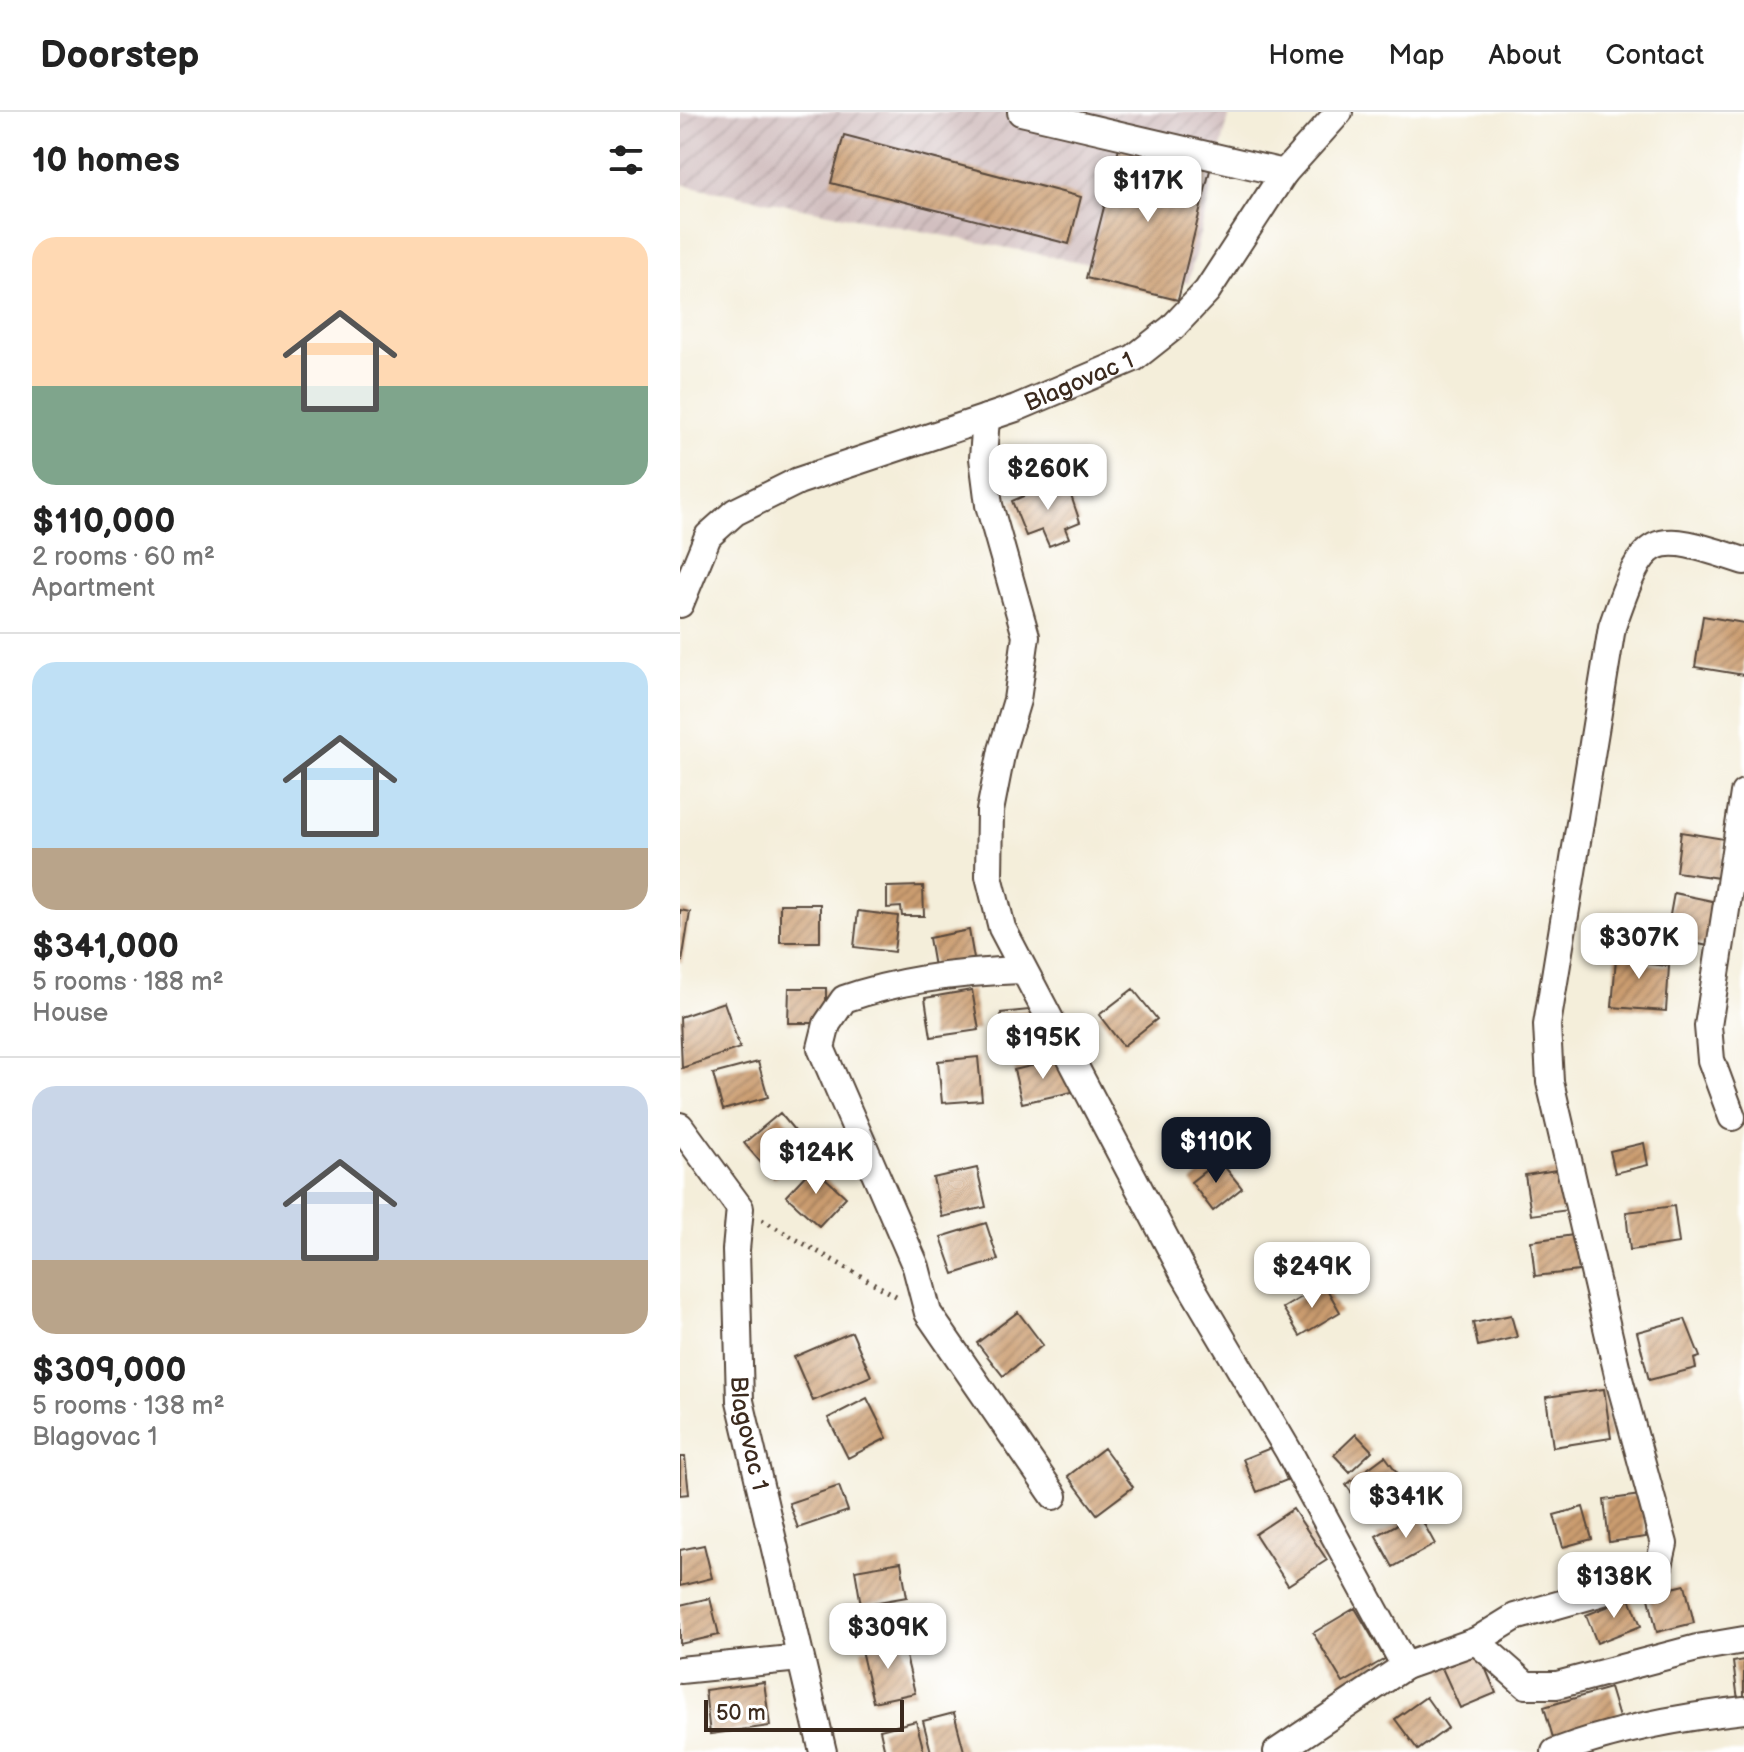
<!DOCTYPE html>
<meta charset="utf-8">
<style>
:root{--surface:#fff;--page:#f2f2f2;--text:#222;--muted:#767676;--line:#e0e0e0;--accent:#111827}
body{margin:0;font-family:"Balsamiq Sans",sans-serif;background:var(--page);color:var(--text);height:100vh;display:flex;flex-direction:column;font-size:30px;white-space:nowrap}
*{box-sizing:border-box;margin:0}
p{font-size:26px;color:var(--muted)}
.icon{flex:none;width:44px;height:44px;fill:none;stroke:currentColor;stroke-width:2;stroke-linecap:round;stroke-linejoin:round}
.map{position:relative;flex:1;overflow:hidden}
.panel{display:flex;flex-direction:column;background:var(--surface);width:680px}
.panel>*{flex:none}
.scale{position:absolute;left:24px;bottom:20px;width:200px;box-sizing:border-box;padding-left:8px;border:4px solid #3b2a1e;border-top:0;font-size:22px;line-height:28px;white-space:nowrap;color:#3b2a1e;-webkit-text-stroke:6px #fff;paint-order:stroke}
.price{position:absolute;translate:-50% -68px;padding:0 18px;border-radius:16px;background:#fff;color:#222;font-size:26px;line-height:52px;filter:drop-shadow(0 2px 4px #0008)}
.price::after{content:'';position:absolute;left:50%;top:48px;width:24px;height:18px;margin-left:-12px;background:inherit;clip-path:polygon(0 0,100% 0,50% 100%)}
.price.selected{background:var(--accent);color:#fff}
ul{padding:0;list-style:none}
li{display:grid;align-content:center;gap:16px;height:424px;padding:0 32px}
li+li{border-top:2px solid var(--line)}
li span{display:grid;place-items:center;height:248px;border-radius:24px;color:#555}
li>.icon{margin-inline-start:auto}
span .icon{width:144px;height:144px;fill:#fffc;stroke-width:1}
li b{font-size:34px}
h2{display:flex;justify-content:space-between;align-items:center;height:96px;padding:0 32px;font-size:34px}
header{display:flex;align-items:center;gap:48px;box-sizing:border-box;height:112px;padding:0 40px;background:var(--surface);border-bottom:2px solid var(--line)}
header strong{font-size:38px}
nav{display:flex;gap:44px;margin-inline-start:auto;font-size:28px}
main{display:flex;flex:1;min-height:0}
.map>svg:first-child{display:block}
.industrial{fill:url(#industrial-furrows)}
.building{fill:url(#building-hatch)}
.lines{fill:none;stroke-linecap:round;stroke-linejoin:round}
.minor-casing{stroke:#57473a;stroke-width:30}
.path{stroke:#57473a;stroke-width:5;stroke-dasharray:2 6;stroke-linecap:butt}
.minor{stroke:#fff;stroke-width:26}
.labels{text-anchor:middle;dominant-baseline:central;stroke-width:6;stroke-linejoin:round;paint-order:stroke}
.street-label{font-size:24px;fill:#3b2a1e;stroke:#fff}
</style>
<header>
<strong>Doorstep</strong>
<nav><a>Home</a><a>Map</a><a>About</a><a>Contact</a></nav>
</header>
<main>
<section class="panel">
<h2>10 homes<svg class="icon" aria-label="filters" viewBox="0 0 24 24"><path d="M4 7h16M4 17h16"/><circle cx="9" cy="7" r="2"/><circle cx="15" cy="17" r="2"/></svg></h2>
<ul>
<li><span style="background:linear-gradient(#ffd9b3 60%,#7fa58c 0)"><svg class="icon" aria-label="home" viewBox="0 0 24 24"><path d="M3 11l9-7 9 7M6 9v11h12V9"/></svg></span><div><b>$110,000</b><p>2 rooms · 60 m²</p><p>Apartment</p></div></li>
<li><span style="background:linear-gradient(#bfe0f5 75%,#b9a48a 0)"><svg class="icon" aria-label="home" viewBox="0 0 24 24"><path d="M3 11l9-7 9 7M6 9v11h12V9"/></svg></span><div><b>$341,000</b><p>5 rooms · 188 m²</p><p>House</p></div></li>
<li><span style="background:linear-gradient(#c9d6e8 70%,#b9a48a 0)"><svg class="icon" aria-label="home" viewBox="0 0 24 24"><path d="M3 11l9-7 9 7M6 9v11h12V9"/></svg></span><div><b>$309,000</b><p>5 rooms · 138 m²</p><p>Blagovac 1</p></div></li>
</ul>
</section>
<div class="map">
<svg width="1064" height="1640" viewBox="0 0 1064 1640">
<defs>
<pattern id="industrial-furrows" width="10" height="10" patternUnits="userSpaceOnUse" patternTransform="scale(2)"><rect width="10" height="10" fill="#d2bfc0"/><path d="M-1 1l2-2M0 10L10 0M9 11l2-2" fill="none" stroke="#b5a4a5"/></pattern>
<pattern id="building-hatch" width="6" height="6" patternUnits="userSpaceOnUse" patternTransform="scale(2)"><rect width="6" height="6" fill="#ca9c6f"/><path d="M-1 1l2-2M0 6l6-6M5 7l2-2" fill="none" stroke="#a57f5b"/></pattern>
</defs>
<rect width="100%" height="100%" fill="#fff"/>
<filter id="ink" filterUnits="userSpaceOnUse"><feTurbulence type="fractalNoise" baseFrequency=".0125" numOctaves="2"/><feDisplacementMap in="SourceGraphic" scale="16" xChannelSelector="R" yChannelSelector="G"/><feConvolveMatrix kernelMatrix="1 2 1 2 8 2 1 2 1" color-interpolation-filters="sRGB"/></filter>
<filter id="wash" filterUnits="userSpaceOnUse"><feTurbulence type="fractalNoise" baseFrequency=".006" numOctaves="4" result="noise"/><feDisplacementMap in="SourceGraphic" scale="32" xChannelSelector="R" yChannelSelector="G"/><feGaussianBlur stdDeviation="1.8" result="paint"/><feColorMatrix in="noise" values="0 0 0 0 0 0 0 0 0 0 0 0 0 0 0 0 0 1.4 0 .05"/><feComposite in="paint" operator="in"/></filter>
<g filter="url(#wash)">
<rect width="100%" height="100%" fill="#f4eeda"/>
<!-- industrial -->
<path class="industrial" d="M0,0H550L508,171L0,72Z"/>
<g id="blocks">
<!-- building -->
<path class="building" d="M164,23L401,85L389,132L151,71Z
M439,36L530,58L498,188L406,166Z
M385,366L400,410L385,416L389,426L369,434L362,418L346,424L332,389Z
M1023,504L1064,511V563L1015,555Z
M1001,720L1044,727L1039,766L996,760Z
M243,774L244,804H222L221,795L207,796V775Z
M994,781L1037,790L1028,834L986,825Z
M100,792H140V830H100Z
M0,798L10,800L2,850H0Z
M178,799L218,804L214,840L174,835Z
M289,818L294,847L254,855L249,826Z
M937,834L970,836L969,852L989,854L986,899L932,895Z
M109,876H146V911H108Z
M453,877L477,907L443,934L419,903Z
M292,878L299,918L251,925L245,886Z
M44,890L60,936L2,956L0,905Z
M359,897L363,931L325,936L321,901Z
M298,945L302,988L262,991L258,949Z
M384,946L392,980L342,991L334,958Z
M78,950L88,985L43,998L33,962Z
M100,1001L129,1036L94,1066L64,1031Z
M964,1031L968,1053L935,1061L930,1039Z
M539,1048L562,1076L533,1099L511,1070Z
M133,1055L166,1085L139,1114L106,1084Z
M297,1056L306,1095L262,1105L253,1066Z
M883,1057L889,1098L851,1103L845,1063Z
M994,1094L999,1131L950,1138L946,1100Z
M306,1111L318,1148L274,1162L261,1125Z
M894,1123L899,1159L855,1164L851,1129Z
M644,1172L660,1200L620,1224L603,1196Z
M338,1200L363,1233L323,1264L297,1231Z
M831,1203L837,1225L798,1234L793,1211Z
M1005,1207L1020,1245L1014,1247L1016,1256L969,1268L957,1220Z
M172,1220L191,1264L133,1289L114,1245Z
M924,1277L931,1326L873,1335L866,1285Z
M187,1286L207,1326L168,1346L148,1306Z
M676,1322L692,1339L670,1360L654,1343Z
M593,1335L607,1368L577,1380L563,1347Z
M424,1336L453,1375L417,1402L388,1364Z
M705,1344L724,1370L685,1399L666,1373Z
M0,1345H5L9,1382L0,1383Z
M159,1374L168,1399L118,1416L109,1391Z
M961,1383L966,1425L929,1430L924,1388Z
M903,1395L912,1427L883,1435L874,1403Z
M613,1397L647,1448L608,1473L575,1422Z
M738,1401L755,1432L713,1455L696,1424Z
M24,1433L32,1466L0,1474V1438Z
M221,1450L227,1485L181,1493L175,1458Z
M1005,1473L1014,1511L977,1520L968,1482Z
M30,1486L39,1523L0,1532V1493Z
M950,1486L961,1514L917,1531L906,1503Z
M675,1496L705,1547L663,1571L633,1521Z
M222,1528L235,1581L193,1590L181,1538Z
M799,1541L816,1581L780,1596L762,1556Z
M1064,1548V1587L1058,1588L1053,1550Z
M84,1570L90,1614L30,1622L25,1578Z
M930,1576L940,1609L874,1629L864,1595Z
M746,1585L768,1616L738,1638L715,1607Z
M274,1601L284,1639L251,1640L243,1609Z
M236,1609L244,1640H205L200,1618Z"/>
</g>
</g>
<g filter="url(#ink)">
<use href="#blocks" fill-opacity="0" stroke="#57473a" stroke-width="2"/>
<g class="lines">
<!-- minor casing -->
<g class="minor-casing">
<g id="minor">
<path d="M341,0L604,61"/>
<path d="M306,306L303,346L309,393L346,524L337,588L322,638L310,699L309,764L322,816L504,1162L609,1340L725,1554"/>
<path id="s1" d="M0,492L28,424L55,400L118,369L336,296L454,246L492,216L527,179L604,61L659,0"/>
<path d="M341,858C280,860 221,867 164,887L147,912L141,936L236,1155L248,1201L374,1384"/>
<path d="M1052,1005L1031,948L1028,914L1064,681"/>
<path id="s2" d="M0,1014L60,1096L56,1138L60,1289L143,1640"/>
<path d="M796,1529L835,1505L969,1467L979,1454L984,1432L939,1267L870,970L867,913L932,515C965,420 969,417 1064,449"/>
<path d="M0,1558L120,1546"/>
<path d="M597,1640L725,1554L796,1529L846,1573H877L1017,1536L1064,1528"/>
<path d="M875,1640C936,1617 1000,1605 1064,1598"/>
</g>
</g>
<!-- path -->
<path class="path" d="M82,1108L216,1184"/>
<!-- minor -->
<use href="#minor" class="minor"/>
</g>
</g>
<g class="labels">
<!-- street labels -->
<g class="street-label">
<text stroke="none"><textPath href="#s1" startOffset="478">Blagovac 1</textPath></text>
<text stroke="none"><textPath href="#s2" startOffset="328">Blagovac 1</textPath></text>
</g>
</g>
</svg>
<div class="scale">50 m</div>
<b class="price" style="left:468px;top:112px">$117K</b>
<b class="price" style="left:368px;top:400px">$260K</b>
<b class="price" style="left:959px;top:869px">$307K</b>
<b class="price" style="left:363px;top:969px">$195K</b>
<b class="price selected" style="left:536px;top:1073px">$110K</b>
<b class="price" style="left:136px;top:1084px">$124K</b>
<b class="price" style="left:632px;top:1198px">$249K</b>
<b class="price" style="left:726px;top:1428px">$341K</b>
<b class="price" style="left:934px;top:1508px">$138K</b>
<b class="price" style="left:208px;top:1559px">$309K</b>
</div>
</main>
